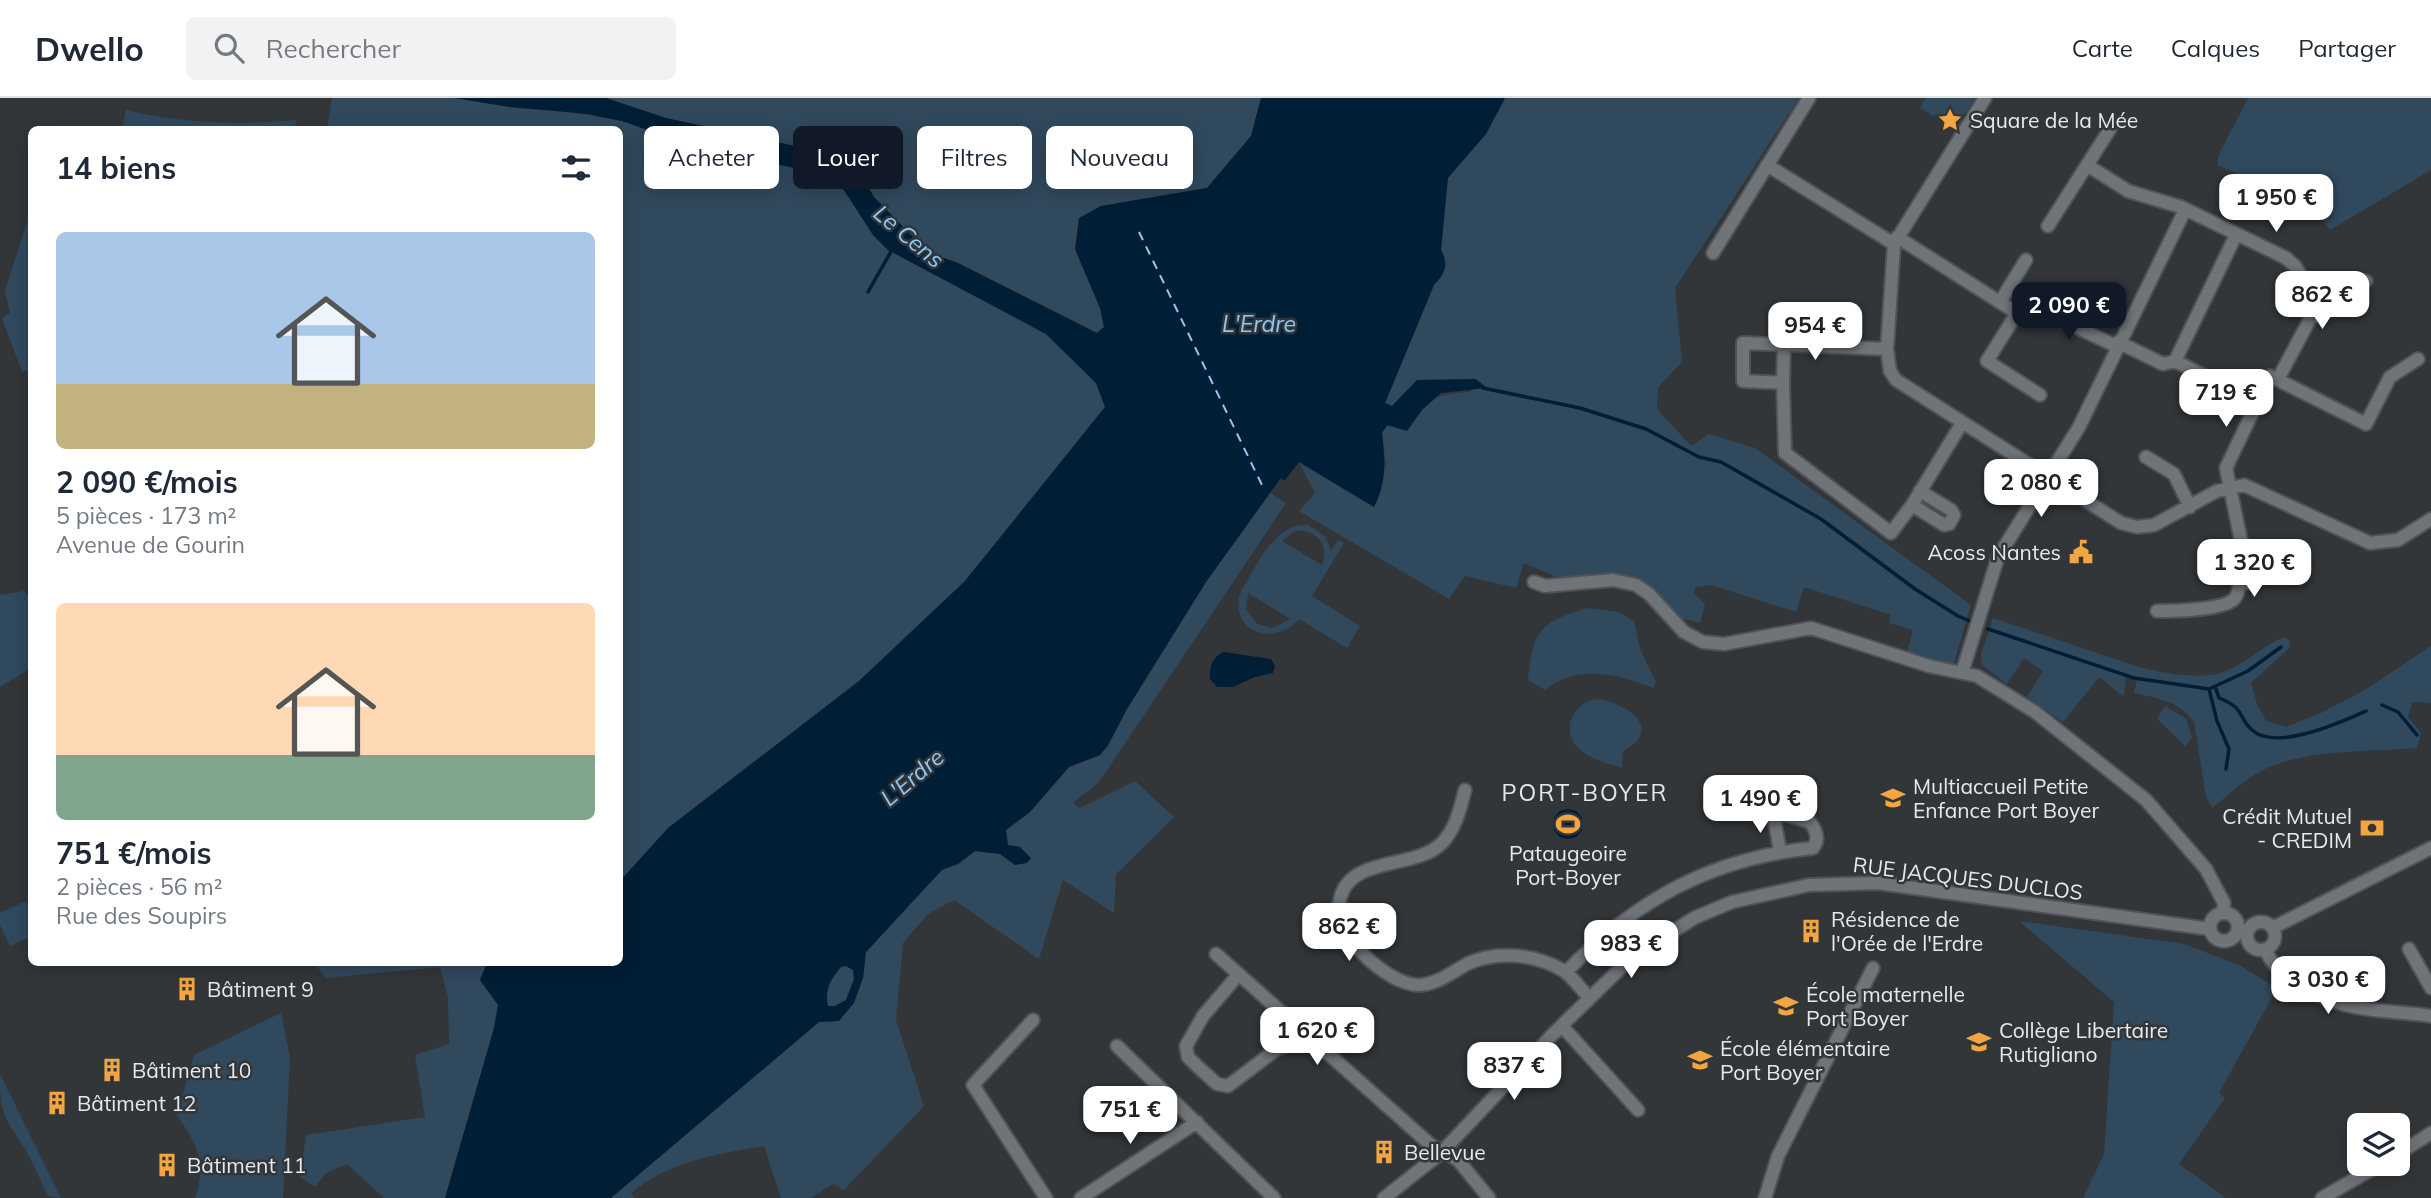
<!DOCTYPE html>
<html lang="fr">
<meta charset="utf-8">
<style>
:root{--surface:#fff;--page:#f2f2f3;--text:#1f2937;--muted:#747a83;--line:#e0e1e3;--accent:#111827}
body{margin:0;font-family:Mulish,sans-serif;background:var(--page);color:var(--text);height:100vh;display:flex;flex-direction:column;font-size:26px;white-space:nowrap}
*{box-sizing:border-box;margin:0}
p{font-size:23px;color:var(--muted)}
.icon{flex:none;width:38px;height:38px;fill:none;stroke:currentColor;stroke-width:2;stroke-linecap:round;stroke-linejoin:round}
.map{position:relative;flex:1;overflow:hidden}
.drawer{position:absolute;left:28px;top:28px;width:595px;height:840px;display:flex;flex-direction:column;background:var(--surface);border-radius:10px;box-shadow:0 4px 18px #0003}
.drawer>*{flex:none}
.top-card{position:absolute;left:644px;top:28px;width:665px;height:63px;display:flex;gap:14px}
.buttons{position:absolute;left:2347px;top:1015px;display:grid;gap:14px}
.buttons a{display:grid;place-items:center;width:63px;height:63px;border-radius:10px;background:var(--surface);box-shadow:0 4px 18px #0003;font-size:35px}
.price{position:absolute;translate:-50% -60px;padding:0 16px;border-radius:14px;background:#fff;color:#222;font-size:23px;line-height:46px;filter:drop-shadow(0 2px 4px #0008)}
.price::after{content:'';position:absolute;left:50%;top:42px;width:21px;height:16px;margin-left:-10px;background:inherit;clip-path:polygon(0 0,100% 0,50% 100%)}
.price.selected{background:var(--accent);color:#fff}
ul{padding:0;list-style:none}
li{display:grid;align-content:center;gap:14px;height:371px;padding:0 28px}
li span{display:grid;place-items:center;height:217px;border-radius:10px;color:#555}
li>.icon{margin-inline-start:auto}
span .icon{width:126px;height:126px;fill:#fffc;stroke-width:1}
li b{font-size:30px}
h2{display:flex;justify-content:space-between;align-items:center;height:84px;padding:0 28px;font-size:30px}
.chip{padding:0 24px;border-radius:10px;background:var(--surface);box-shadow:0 4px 18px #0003;font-size:24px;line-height:63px}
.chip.selected{background:var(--accent);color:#fff}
header{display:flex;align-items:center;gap:42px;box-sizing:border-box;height:98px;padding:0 35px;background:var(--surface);border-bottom:2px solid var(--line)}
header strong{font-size:33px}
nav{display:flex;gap:38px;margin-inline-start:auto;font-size:24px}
.search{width:490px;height:63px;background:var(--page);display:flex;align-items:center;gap:18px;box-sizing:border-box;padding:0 24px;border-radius:10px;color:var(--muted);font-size:26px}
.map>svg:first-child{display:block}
.green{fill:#31495d;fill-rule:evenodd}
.water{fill:#001e35;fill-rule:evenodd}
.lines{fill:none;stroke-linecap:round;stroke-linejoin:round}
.stream{stroke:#001e35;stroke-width:3.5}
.ferry{stroke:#8fc8f6;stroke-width:2;stroke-dasharray:9 7;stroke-linecap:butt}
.minor-casing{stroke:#4f5256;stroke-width:16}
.minor{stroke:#6f7478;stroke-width:12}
.labels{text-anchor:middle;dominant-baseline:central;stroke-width:5;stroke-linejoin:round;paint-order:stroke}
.poi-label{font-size:21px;fill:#e7e9ec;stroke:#323639;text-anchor:start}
.street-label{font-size:21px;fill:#e7e9ec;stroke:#323639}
.water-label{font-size:23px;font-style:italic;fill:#8fc8f6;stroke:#323639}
.neighbourhood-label{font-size:23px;letter-spacing:2px;fill:#e7e9ec;stroke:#323639}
</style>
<header>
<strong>Dwello</strong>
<div class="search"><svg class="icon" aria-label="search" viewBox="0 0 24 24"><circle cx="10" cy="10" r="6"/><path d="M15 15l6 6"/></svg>Rechercher</div>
<nav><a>Carte</a><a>Calques</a><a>Partager</a></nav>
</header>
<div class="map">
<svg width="2431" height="1100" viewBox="0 0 2431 1100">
<rect width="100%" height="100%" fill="#323639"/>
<!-- green -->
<path class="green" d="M332,0H454L522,11L558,12L622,23L693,48L779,64L812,74L844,92L873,137L888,152L1046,236L1096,285L1105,309L965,483L859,583L668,730L620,783V32H327Z
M606,0H1261L1251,38L1207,90L1117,105L1075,151L1100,210L1104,230L1097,235L958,165L936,157L916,142L874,99L862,78L771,42L666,20Z
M1505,0H1799L1675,190L1682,264L1658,289L1657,311L1691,348L1709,336L1755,350L1971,507L1950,578L1904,566L1913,532L1889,525L1891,517L1804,489L1796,514L1711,487L1696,489L1694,495L1705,506L1700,525L1677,519L1608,477L1561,481L1524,465L1516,490L1465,478L1449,501L1299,413L1315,395L1299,364L1374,409L1386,367L1382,335L1388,327L1407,333C1429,301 1430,296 1470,294L1476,281L1417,282L1392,308L1385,305L1434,187C1445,176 1449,166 1441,152L1447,80L1486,36Z
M1926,0H1975L1960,23L1954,19L1945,25L1920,10Z
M2248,0H2431V72L2330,132L2318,115L2218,67V58Z
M126,12C184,26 238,27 297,22L294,31H122Z
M31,112V272L22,274L2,220L10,215L5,192Z
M1270,395L1286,405L1099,684L1073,705L1080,710L1135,683L1174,719L1116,776L1114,815L1063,782L1039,861L954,802L928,816L903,845L896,922L924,1008L844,1092L833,1086L811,1100H781L764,1048C717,1056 670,1063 631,1095L635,1100H611L819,924L839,923L863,880L866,854L942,771L958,766L975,753L1000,756L1015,767L1030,760L1020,749L1008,747L1005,732L1030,714L1069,669L1100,657L1108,648L1127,611L1206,484Z
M1308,427L1325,438L1331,452L1338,442L1344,445L1312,498L1360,528L1347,550L1299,521C1272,552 1225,530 1242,491C1258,466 1274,425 1308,427ZM1295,433C1316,431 1330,447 1322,467L1282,443ZM1248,495L1289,520L1290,521L1273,530L1257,526L1246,511Z
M24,493L31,500V570L0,589V497Z
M1587,510L1618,514L1634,523L1640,551L1656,584L1653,590C1618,576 1577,566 1545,592L1528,582C1534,532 1538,525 1587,510Z
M1993,520L2142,570C2167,575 2201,583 2226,573C2247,564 2263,548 2284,539L2290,542L2289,550L2251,585L2257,606L2266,623L2286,629L2323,614L2363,593L2431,548V605L2412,604L2408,619L2421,635L2417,650C2371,654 2318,651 2275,667C2251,675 2231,695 2212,710L2206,698L2194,624C2181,604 2156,600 2134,595L2137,581L2126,579L2124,599L2099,579L2063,624L2027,599L2043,573L2024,560L2007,586L1982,567L1981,556Z
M1598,601C1627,605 1665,631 1623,653L1622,670C1607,665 1588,661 1577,649C1560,630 1575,603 1598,601Z
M2165,608L2186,621L2192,640L2185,648L2157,621Z
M26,803L31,816V838L10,848L0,827V815Z
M2019,823L2184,846L2239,867L2277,890L2219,995L2225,1000L2179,1066L2226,1100H2083L2104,1056L2114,904Z
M314,865H487L480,882L498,907L494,930L445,1100H384L347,1066L326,1075L315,1089L300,1079L306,1037L425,1019L415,957L449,946L448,899L440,869L326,880Z
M846,868L853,872L854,881L846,902L835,908H828C824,893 831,880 841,869Z
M281,915L290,960L283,1100H195C207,1067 197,1044 177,1018L194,957Z
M0,976L61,1100L48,1098C40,1082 33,1064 23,1048C3,1016 0,1015 0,976Z"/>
<!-- water -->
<path class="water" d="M454,0H606L666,20L818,53L862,78L874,99L916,142L936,157L958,165L1097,235L1104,229L1100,210L1075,151L1079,120L1101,108L1207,90L1251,38L1261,0H1505L1486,36L1448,80L1441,152C1449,166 1445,176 1434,187L1385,305L1392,308L1417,282L1476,281L1487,290L1441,295L1422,312L1407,333L1387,327L1382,335C1385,363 1387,384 1374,409L1299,364L1285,382L1280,381L1206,484L1127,611L1108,647L1100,657L1069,669L1030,714L1006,732L1008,747L1020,749L1031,760L1027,765L1015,767L1000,756L975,753L958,766L942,772L866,854L863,880L854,905L839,923L819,924L611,1100H445L494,930L498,907L480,882L487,865L620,864V783L668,730L859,583L965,483L1105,309L1096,285L1046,236L888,152L873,137L844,92L812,74L693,48L622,23L588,16L510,9ZM846,868L853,872L854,881L846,902L835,908H828C824,893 831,880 841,869Z
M1224,554L1271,561L1275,568L1273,575L1255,579L1233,589H1217L1210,581C1209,569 1212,559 1224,554Z
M1553 726a15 15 0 1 1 30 0a15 15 0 1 1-30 0Z"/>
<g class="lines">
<!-- stream -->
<path class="stream" d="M868,194L893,150
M1483,290L1580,310L1646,331L1699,359L1721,364L1821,421L1915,491L1958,518L1975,525
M1988,531L2134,580L2209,591L2248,573L2281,549
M2209,591L2217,623L2229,651L2226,671
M2216,591L2219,600C2248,612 2236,618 2252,632C2276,654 2341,624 2366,613
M2382,607L2398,614L2417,637"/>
<!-- ferry -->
<path class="ferry" d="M1139,134L1262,387"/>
<!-- minor casing -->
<g class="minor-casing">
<path id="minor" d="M1985,0L1894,146L1887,251L1890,273L1896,282L2121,425L2137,429L2154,427L2217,393L2244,387L2370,445L2398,442L2431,421
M1767,67L1894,146
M2087,67L2128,93L2181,109L2286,160L2295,168L2322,211
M2048,128L2110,31
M1897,139L2017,215
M1713,155L1809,0
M2000,204L2026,162
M2118,244L2163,266L2175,263L2256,304
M1784,246L1783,285L1743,283V245L1887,251
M2175,263L2236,137
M2278,281L2310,221L2366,183
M1783,285L1785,355L1891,435L1912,407L1962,325
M2040,297L1987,263L2024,204L2116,248
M2146,359L2174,376L2190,409
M1912,407L1944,427L1949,426L1954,417L1951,412L1920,393
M2233 471a14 14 0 1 1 28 0a14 14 0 1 1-28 0Z
M2244,457L2226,370L2270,278L2366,326L2390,279L2418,261
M1534,484L1545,488L1613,482L1636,487L1649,496L1684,534L1703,544L1724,546L1811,530L1929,568L1977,578L2035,614L2146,702L2206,771L2224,805L2223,814
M2157,513C2172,513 2227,512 2235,500C2238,496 2239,488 2240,484
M1962,575L1998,459L2079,329L2185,112
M1465,692C1460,711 1456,730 1442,745C1415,772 1350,757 1340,801C1331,835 1386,886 1418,887C1436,887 1452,874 1467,866C1497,852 1536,856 1564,873C1573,879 1581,892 1590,900
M1773,714L1780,753
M2210 829a14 14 0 1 1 28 0a14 14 0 1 1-28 0Z
M2247 838a14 14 0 1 1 28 0a14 14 0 1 1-28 0Z
M2272,830L2431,750
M2265,851C2277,881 2325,903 2355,909C2380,914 2406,914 2431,918
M2409,851L2431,890
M1216,856L1432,1048L1458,1062L1489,1100
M1566,874C1636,802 1711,760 1813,750C1820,741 1816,732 1810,724L1744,705
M1239,876L1203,918L1186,948L1188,959L1196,967L1217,986L1228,988L1277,951L1292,945L1314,944
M1033,922L973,987L1046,1100
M1562,928L1638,1012
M1117,948L1274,1100
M2398,1056L2431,1035
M1081,1100L1197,1024
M1384,1100L1441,1055L1553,936L1629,862L1694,820L1732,804L1809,787L1878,785L2210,831
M1765,1100L1778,1058L1873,870
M2322,1100L2381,1066"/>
</g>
<!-- minor -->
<use href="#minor" class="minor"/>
</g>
<!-- icons -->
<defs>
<g id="sight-bare" transform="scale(1.89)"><path d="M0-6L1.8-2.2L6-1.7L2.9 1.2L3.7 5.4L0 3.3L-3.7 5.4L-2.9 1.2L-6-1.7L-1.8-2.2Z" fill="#f2a541" stroke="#323639" stroke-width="2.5" paint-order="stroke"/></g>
<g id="civic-bare" transform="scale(1.89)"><path d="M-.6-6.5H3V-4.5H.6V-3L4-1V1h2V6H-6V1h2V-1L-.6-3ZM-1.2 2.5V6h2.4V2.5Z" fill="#f2a541" stroke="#323639" stroke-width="2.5" paint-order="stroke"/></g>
<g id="school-bare" transform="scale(1.89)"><path d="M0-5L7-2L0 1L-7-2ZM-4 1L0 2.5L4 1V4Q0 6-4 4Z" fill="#f2a541" stroke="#323639" stroke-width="2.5" paint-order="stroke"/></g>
<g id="stadium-bare" transform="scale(1.89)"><path d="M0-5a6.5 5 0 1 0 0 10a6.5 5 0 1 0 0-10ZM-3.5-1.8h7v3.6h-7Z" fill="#f2a541" stroke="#323639" stroke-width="2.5" paint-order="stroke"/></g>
<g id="bank-bare" transform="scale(1.89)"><path d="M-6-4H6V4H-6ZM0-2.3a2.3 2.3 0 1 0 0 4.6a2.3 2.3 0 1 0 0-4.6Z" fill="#f2a541" stroke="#323639" stroke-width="2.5" paint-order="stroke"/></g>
<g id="building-bare" transform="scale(1.89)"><path d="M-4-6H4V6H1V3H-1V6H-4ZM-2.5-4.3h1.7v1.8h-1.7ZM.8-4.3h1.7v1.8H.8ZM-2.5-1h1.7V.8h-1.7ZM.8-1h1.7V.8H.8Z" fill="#f2a541" stroke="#323639" stroke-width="2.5" paint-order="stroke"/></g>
</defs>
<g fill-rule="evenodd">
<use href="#sight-bare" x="1950" y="22"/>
<use href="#civic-bare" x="2081" y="454"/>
<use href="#school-bare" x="1893" y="700"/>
<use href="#stadium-bare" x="1568" y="726"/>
<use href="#bank-bare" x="2372" y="730"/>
<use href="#building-bare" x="1811" y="833"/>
<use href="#building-bare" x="187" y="891"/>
<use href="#school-bare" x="1786" y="908"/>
<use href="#school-bare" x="1979" y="944"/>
<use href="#school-bare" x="1700" y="962"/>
<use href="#building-bare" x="112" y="972"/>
<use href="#building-bare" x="57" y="1005"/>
<use href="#building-bare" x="1384" y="1054"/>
<use href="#building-bare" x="167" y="1067"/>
</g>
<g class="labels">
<!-- poi labels -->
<g class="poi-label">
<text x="1970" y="22">Square de la Mée</text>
<text x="2061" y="454" text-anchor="end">Acoss Nantes</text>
<text x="1913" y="688">Multiaccueil Petite<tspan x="1913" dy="24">Enfance Port Boyer</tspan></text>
<text x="2352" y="718" text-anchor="end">Crédit Mutuel<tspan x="2352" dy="24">- CREDIM</tspan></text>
<text x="1568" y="755" text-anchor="middle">Pataugeoire<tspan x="1568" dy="24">Port-Boyer</tspan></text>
<text x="1831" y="821">Résidence de<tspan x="1831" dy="24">l'Orée de l'Erdre</tspan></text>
<text x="207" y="891">Bâtiment 9</text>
<text x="1806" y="896">École maternelle<tspan x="1806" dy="24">Port Boyer</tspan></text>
<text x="1999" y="932">Collège Libertaire<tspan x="1999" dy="24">Rutigliano</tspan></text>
<text x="1720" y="950">École élémentaire<tspan x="1720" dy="24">Port Boyer</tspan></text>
<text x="132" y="972">Bâtiment 10</text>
<text x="77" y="1005">Bâtiment 12</text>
<text x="1404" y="1054">Bellevue</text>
<text x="187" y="1067">Bâtiment 11</text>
</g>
<!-- street labels -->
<g class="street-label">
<text transform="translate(1968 780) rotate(7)">RUE JACQUES DUCLOS</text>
</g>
<!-- water labels -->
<g class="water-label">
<text transform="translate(909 138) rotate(40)">Le Cens</text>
<text x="1259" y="225">L'Erdre</text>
<text transform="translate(912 679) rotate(-40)">L'Erdre</text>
</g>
<!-- neighbourhood labels -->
<g class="neighbourhood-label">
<text x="1585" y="694">PORT-BOYER</text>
</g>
</g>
</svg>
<div class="buttons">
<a><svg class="icon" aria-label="layers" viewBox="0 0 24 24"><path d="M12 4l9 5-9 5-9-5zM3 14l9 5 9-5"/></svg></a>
</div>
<b class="price" style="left:2276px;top:136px">1 950 €</b>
<b class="price" style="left:2322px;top:233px">862 €</b>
<b class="price selected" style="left:2069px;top:244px">2 090 €</b>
<b class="price" style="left:1815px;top:264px">954 €</b>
<b class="price" style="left:2226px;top:331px">719 €</b>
<b class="price" style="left:2041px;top:421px">2 080 €</b>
<b class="price" style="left:2254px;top:501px">1 320 €</b>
<b class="price" style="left:1760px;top:737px">1 490 €</b>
<b class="price" style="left:1349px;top:865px">862 €</b>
<b class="price" style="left:1631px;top:882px">983 €</b>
<b class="price" style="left:2328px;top:918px">3 030 €</b>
<b class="price" style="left:1317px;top:969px">1 620 €</b>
<b class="price" style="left:1514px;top:1004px">837 €</b>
<b class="price" style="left:1130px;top:1048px">751 €</b>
<div class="top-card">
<a class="chip">Acheter</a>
<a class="chip selected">Louer</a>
<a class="chip">Filtres</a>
<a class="chip">Nouveau</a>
</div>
<section class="drawer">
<h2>14 biens<svg class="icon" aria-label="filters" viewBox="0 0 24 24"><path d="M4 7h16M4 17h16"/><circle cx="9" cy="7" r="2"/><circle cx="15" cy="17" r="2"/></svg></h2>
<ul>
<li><span style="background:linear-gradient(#a9c7e8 70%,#c2b280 0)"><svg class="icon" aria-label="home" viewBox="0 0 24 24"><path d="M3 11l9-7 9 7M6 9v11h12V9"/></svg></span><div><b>2 090 €/mois</b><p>5 pièces · 173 m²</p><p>Avenue de Gourin</p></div></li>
<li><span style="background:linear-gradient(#ffd9b3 70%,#7fa58c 0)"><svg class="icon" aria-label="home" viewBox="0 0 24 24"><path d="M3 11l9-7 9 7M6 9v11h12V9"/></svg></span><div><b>751 €/mois</b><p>2 pièces · 56 m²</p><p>Rue des Soupirs</p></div></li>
</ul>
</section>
</div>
